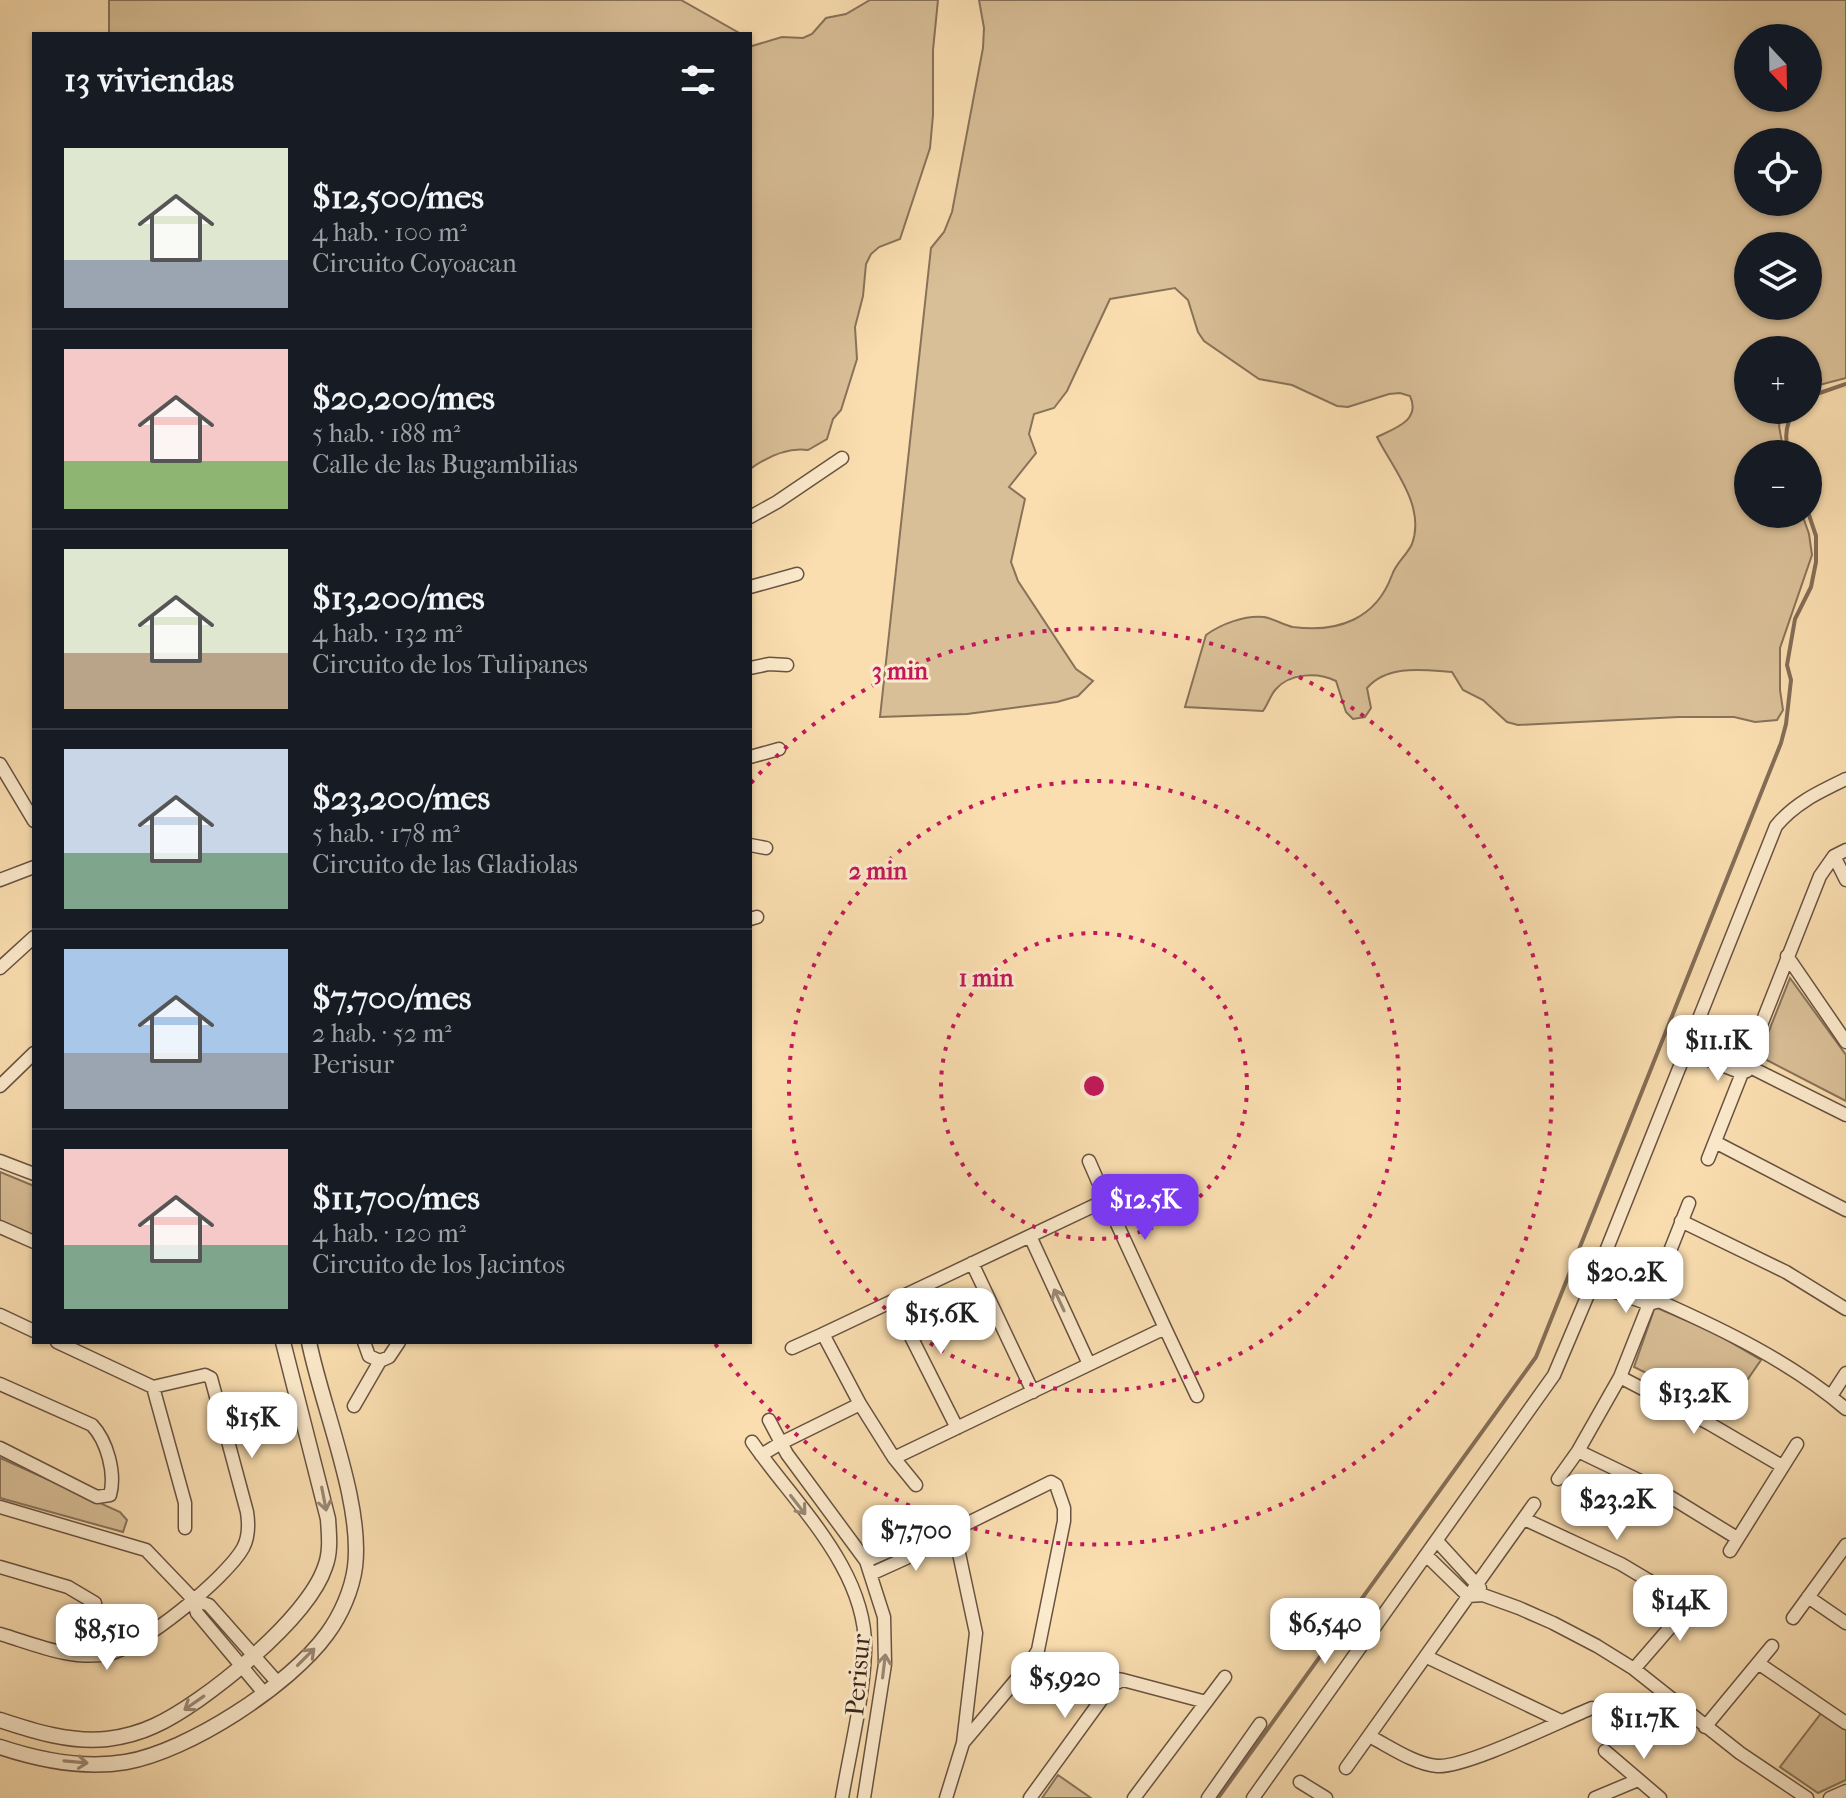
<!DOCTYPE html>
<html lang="es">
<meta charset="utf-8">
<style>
:root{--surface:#171b24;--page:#20242c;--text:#f1f3f6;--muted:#9ea1a6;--line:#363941;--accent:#7c3aed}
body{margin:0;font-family:"IM FELL French Canon",serif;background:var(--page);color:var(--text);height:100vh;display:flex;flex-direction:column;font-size:30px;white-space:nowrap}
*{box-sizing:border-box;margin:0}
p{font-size:26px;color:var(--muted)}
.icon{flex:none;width:44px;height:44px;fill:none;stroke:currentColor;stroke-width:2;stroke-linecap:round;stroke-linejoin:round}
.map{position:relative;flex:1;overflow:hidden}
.sheet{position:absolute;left:32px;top:32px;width:720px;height:1312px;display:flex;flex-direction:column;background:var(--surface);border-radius:0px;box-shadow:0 2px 6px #0004}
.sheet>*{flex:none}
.needle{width:52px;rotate:158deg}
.buttons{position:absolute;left:1734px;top:24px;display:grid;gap:16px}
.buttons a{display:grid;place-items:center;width:88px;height:88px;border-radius:50%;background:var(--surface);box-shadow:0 2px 6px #0004;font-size:40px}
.price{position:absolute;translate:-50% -68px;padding:0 18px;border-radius:16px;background:#fff;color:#222;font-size:26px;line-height:52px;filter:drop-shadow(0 2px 4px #0008)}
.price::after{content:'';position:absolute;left:50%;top:48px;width:24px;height:18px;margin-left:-12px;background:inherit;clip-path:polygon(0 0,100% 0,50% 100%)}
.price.on{background:var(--accent);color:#fff}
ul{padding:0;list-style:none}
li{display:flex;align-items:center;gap:24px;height:200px;padding:0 32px}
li+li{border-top:2px solid var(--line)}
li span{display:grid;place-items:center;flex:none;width:224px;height:160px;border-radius:0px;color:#555}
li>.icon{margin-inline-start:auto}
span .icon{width:96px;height:96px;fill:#fffc;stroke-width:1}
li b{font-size:34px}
h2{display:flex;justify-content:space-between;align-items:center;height:96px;padding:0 32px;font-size:34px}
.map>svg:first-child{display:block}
.green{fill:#d9bf97;stroke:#88725a;stroke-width:2;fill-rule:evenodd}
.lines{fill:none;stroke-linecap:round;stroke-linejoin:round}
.stream{stroke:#846e57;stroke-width:4}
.minor-casing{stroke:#685341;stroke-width:15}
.tertiary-casing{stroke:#685341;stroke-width:17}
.minor{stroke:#fceacc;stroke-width:12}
.tertiary{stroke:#fceacc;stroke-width:14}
.oneway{stroke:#9a8874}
.ring{fill:none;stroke:#c2185b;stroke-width:4;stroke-dasharray:4 8}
.labels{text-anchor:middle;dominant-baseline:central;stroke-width:6;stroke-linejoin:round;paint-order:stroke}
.street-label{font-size:26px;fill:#37251c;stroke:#fceacc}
.centre{fill:#c2185b;stroke:#fceacc;stroke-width:4}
.ring-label{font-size:24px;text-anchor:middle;font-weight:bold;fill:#c2185b;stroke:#fceacc;stroke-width:6;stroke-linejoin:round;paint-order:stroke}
</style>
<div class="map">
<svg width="1846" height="1798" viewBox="0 0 1846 1798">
<rect width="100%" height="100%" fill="#fadeb0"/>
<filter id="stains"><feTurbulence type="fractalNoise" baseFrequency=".0025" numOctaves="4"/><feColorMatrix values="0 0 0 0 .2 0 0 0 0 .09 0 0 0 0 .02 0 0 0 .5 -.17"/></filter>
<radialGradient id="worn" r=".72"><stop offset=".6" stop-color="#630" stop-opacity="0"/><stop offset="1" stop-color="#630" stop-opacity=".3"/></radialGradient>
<!-- green -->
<path class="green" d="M109,0H681L741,34H109Z
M870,0H938L933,50V115L930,148L900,239L879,247L871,254L866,264L863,296L855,327L857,359L841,410L833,419L827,439L808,450C788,447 767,457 750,469V43L752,46L782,37L803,38L812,34L826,18L846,14Z
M979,0H1846V378L1808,388V350H1748V410H1782L1779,426L1784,454H1748V514H1802L1809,534L1812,555L1780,648V690L1783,710L1777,720L1755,722L1734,717H1679L1518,725L1507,722L1483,700L1463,690L1452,672C1424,670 1388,664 1367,688L1371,708L1365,717L1353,719L1346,712L1336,681C1318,672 1290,673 1276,689C1271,694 1268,704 1263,711L1185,707L1206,635C1221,624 1245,615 1264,617C1275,619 1283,625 1293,627C1338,633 1376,619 1392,575C1396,563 1407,555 1412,544C1426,506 1393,469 1377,437C1396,428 1421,420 1410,396L1400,393L1389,394L1348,407L1337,406L1292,385L1259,379L1204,341L1198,332L1188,300L1175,288L1110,299L1067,391L1054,408L1034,414L1029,434L1036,453L1009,487L1025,499L1011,562L1018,581L1076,669L1093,681L1078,696L1057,702L967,714L880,717L931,248L944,232L952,212L983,48L984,28ZM1808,38V98H1748V38ZM1808,142V202H1748V142ZM1808,246V306H1748V246Z
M1790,978L1846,1055V1101L1759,1056Z
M0,1172L34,1186V1238L0,1222Z
M1655,1307L1713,1332L1761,1360L1725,1412L1634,1367Z
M0,1458L120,1512L127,1520L123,1532L0,1498Z
M1822,1712L1846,1728V1780L1818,1793L1780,1767Z
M1058,1775L1091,1798H1042Z"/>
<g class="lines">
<!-- stream -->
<path class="stream" d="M1808,397L1846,384
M1789,454C1784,438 1785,424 1795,410
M1218,1798L1536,1357L1781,743L1786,724L1791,680L1787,665L1795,619L1811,587L1816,562V536L1808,512"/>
<!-- minor casing -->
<g class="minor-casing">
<path id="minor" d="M750,517L777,502L842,458
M750,587L797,574
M750,668L769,664L787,665
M750,757L779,749
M0,764L34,821
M750,845L766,848
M1834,856L1846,880
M0,880L34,867
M750,919L757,917
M1787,956L1846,1042
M0,968L34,937
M1691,1036L1746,1060L1754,1069L1846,1115
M1686,1051L1742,1073L1747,1071
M0,1086L34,1053
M1715,1142L1846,1210
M1708,1159L1820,876L1834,856L1846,850
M0,1161L34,1174
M1089,1161L1106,1200
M1106,1200L1165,1328L894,1458L860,1404L823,1334Z
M1681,1221L1786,1272L1846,1309
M0,1227L34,1242
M1030,1236L1089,1364
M972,1263L1033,1392
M1598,1271L1653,1295L1659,1301C1724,1330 1791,1362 1846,1409
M1593,1284L1649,1304L1656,1302
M893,1301L957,1428
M0,1315L34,1331
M1165,1328L1197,1396
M364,1342L369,1356L380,1361
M792,1348L823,1334
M1620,1377L1710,1424L1782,1466
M0,1384L92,1425C107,1441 116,1473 110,1495L97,1497L0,1448
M153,1387L185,1503V1528
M1831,1396L1846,1373
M354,1406L380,1361L389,1357L399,1342
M769,1420L787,1454L866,1561L884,1617L885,1664L864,1798
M752,1442C795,1504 869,1571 865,1653C863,1700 850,1751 842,1798
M1578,1451L1659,1490L1737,1538
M761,1455L781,1443L860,1404
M894,1458L916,1485
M1558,1479L1578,1451L1620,1377L1689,1203
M0,1507L146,1550L193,1599L197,1613L264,1693
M1524,1519L1621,1564L1690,1605
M954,1530L976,1633L963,1743
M1437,1541L1480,1588
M1730,1551L1797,1444
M1427,1556L1468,1596L1483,1595L1519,1608L1553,1623L1597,1646L1634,1669L1740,1753L1807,1798
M866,1561L941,1528L954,1530
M0,1567L68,1587L95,1603
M871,1574L946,1540L954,1530L1051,1482L1056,1485L1064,1508V1521L1038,1650L1031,1662L963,1743L946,1798
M1808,1597L1846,1623
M193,1599L209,1605L278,1683
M1793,1618L1846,1545
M0,1634C34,1644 72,1661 108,1654C141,1648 227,1577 243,1548C249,1537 249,1525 247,1512L211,1378L205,1375L153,1387L57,1342
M1427,1657L1561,1721
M1758,1663L1846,1723
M1634,1669L1699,1594
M1091,1675L1123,1680L1206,1702
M1705,1727L1772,1646
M1369,1736C1389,1746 1414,1764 1437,1766C1466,1768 1560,1721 1592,1708
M1605,1751L1660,1798
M1346,1768L1534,1504
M1300,1782L1326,1798
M1030,1798L1112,1685L1123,1680
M1134,1798L1225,1677
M1208,1798L1260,1724
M1253,1798L1554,1375L1598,1271L1776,826C1795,803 1819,792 1846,779
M1595,1798L1638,1780
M1830,1798L1846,1791"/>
</g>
<!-- tertiary casing -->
<g class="tertiary-casing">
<path id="tertiary" d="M0,1720C33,1731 71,1743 107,1739C123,1737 139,1733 154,1726C203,1704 308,1619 325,1567C331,1552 329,1535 328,1519L283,1342
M0,1747C39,1760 85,1769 126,1762C189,1751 290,1685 327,1634C341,1615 352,1590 355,1567C363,1503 322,1407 309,1342"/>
</g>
<!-- minor -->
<use href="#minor" class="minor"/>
<!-- tertiary -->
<use href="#tertiary" class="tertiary"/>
</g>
<!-- one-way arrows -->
<defs><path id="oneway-shaft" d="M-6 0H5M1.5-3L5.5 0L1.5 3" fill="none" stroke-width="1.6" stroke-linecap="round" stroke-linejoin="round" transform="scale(2)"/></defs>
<g class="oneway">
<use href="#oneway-shaft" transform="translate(1059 1300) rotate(-115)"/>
<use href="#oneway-shaft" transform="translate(324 1499) rotate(79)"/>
<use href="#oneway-shaft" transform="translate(798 1505) rotate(52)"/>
<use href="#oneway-shaft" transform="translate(306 1657) rotate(-45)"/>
<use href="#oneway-shaft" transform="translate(884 1666) rotate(-83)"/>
<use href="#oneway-shaft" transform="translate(194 1703) rotate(145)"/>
<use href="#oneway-shaft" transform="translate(76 1762) rotate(5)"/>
</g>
<!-- distance rings -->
<g class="ring">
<circle cx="1094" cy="1086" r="153"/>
<circle cx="1094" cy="1086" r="305"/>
<path d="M751 783A458 458 0 1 1 714 1342"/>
</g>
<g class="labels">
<!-- street labels -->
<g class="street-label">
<text transform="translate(858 1675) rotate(-85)">Perisur</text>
</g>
</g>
<circle cx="1094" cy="1086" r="12" class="centre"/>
<g class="ring-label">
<text x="900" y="679">3 min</text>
<text x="878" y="879">2 min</text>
<text x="986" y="986">1 min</text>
</g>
<rect width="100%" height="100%" filter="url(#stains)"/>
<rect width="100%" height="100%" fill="url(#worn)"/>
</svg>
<div class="buttons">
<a><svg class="needle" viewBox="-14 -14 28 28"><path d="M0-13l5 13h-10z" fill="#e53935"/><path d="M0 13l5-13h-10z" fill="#9ea1a6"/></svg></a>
<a><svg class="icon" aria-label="locate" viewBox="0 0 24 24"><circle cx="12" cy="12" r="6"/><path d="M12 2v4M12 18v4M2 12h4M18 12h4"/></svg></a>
<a><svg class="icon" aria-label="layers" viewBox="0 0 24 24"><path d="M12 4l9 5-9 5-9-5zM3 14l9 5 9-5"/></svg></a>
<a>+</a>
<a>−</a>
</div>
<b class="price" style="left:1718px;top:1083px">$11.1K</b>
<b class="price on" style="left:1145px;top:1242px">$12.5K</b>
<b class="price" style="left:1626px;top:1315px">$20.2K</b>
<b class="price" style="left:941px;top:1356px">$15.6K</b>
<b class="price" style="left:1694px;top:1436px">$13.2K</b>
<b class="price" style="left:252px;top:1460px">$15K</b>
<b class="price" style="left:1617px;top:1542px">$23.2K</b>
<b class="price" style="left:916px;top:1573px">$7,700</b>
<b class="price" style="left:1680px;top:1643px">$14K</b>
<b class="price" style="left:1325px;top:1666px">$6,540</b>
<b class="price" style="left:107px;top:1672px">$8,510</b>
<b class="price" style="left:1065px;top:1720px">$5,920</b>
<b class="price" style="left:1644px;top:1761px">$11.7K</b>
<section class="sheet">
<h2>13 viviendas<svg class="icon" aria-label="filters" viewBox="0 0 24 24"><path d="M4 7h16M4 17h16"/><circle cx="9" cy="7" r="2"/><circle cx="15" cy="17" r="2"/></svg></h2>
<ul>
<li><span style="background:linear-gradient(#dfe7d0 70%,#9aa5b1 0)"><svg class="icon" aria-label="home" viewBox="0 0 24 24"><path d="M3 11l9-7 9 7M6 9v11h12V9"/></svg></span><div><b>$12,500/mes</b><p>4 hab. · 100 m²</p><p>Circuito Coyoacan</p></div></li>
<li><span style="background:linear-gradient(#f6c9c9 70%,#8fb573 0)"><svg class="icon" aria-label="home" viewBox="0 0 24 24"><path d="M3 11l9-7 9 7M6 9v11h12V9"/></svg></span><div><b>$20,200/mes</b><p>5 hab. · 188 m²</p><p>Calle de las Bugambilias</p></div></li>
<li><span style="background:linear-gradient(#dfe7d0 65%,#b9a48a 0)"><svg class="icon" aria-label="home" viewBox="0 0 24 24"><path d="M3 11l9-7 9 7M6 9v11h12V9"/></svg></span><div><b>$13,200/mes</b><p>4 hab. · 132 m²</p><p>Circuito de los Tulipanes</p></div></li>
<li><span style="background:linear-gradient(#c9d6e8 65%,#7fa58c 0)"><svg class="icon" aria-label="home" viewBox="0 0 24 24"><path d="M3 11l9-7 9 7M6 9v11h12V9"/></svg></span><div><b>$23,200/mes</b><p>5 hab. · 178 m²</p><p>Circuito de las Gladiolas</p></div></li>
<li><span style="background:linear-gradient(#a9c7e8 65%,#9aa5b1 0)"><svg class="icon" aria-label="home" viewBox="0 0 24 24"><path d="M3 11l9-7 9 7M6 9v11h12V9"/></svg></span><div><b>$7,700/mes</b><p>2 hab. · 52 m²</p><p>Perisur</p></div></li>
<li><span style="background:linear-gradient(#f6c9c9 60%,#7fa58c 0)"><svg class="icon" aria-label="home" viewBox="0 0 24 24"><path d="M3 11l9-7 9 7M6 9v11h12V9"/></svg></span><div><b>$11,700/mes</b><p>4 hab. · 120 m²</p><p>Circuito de los Jacintos</p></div></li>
</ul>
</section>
</div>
